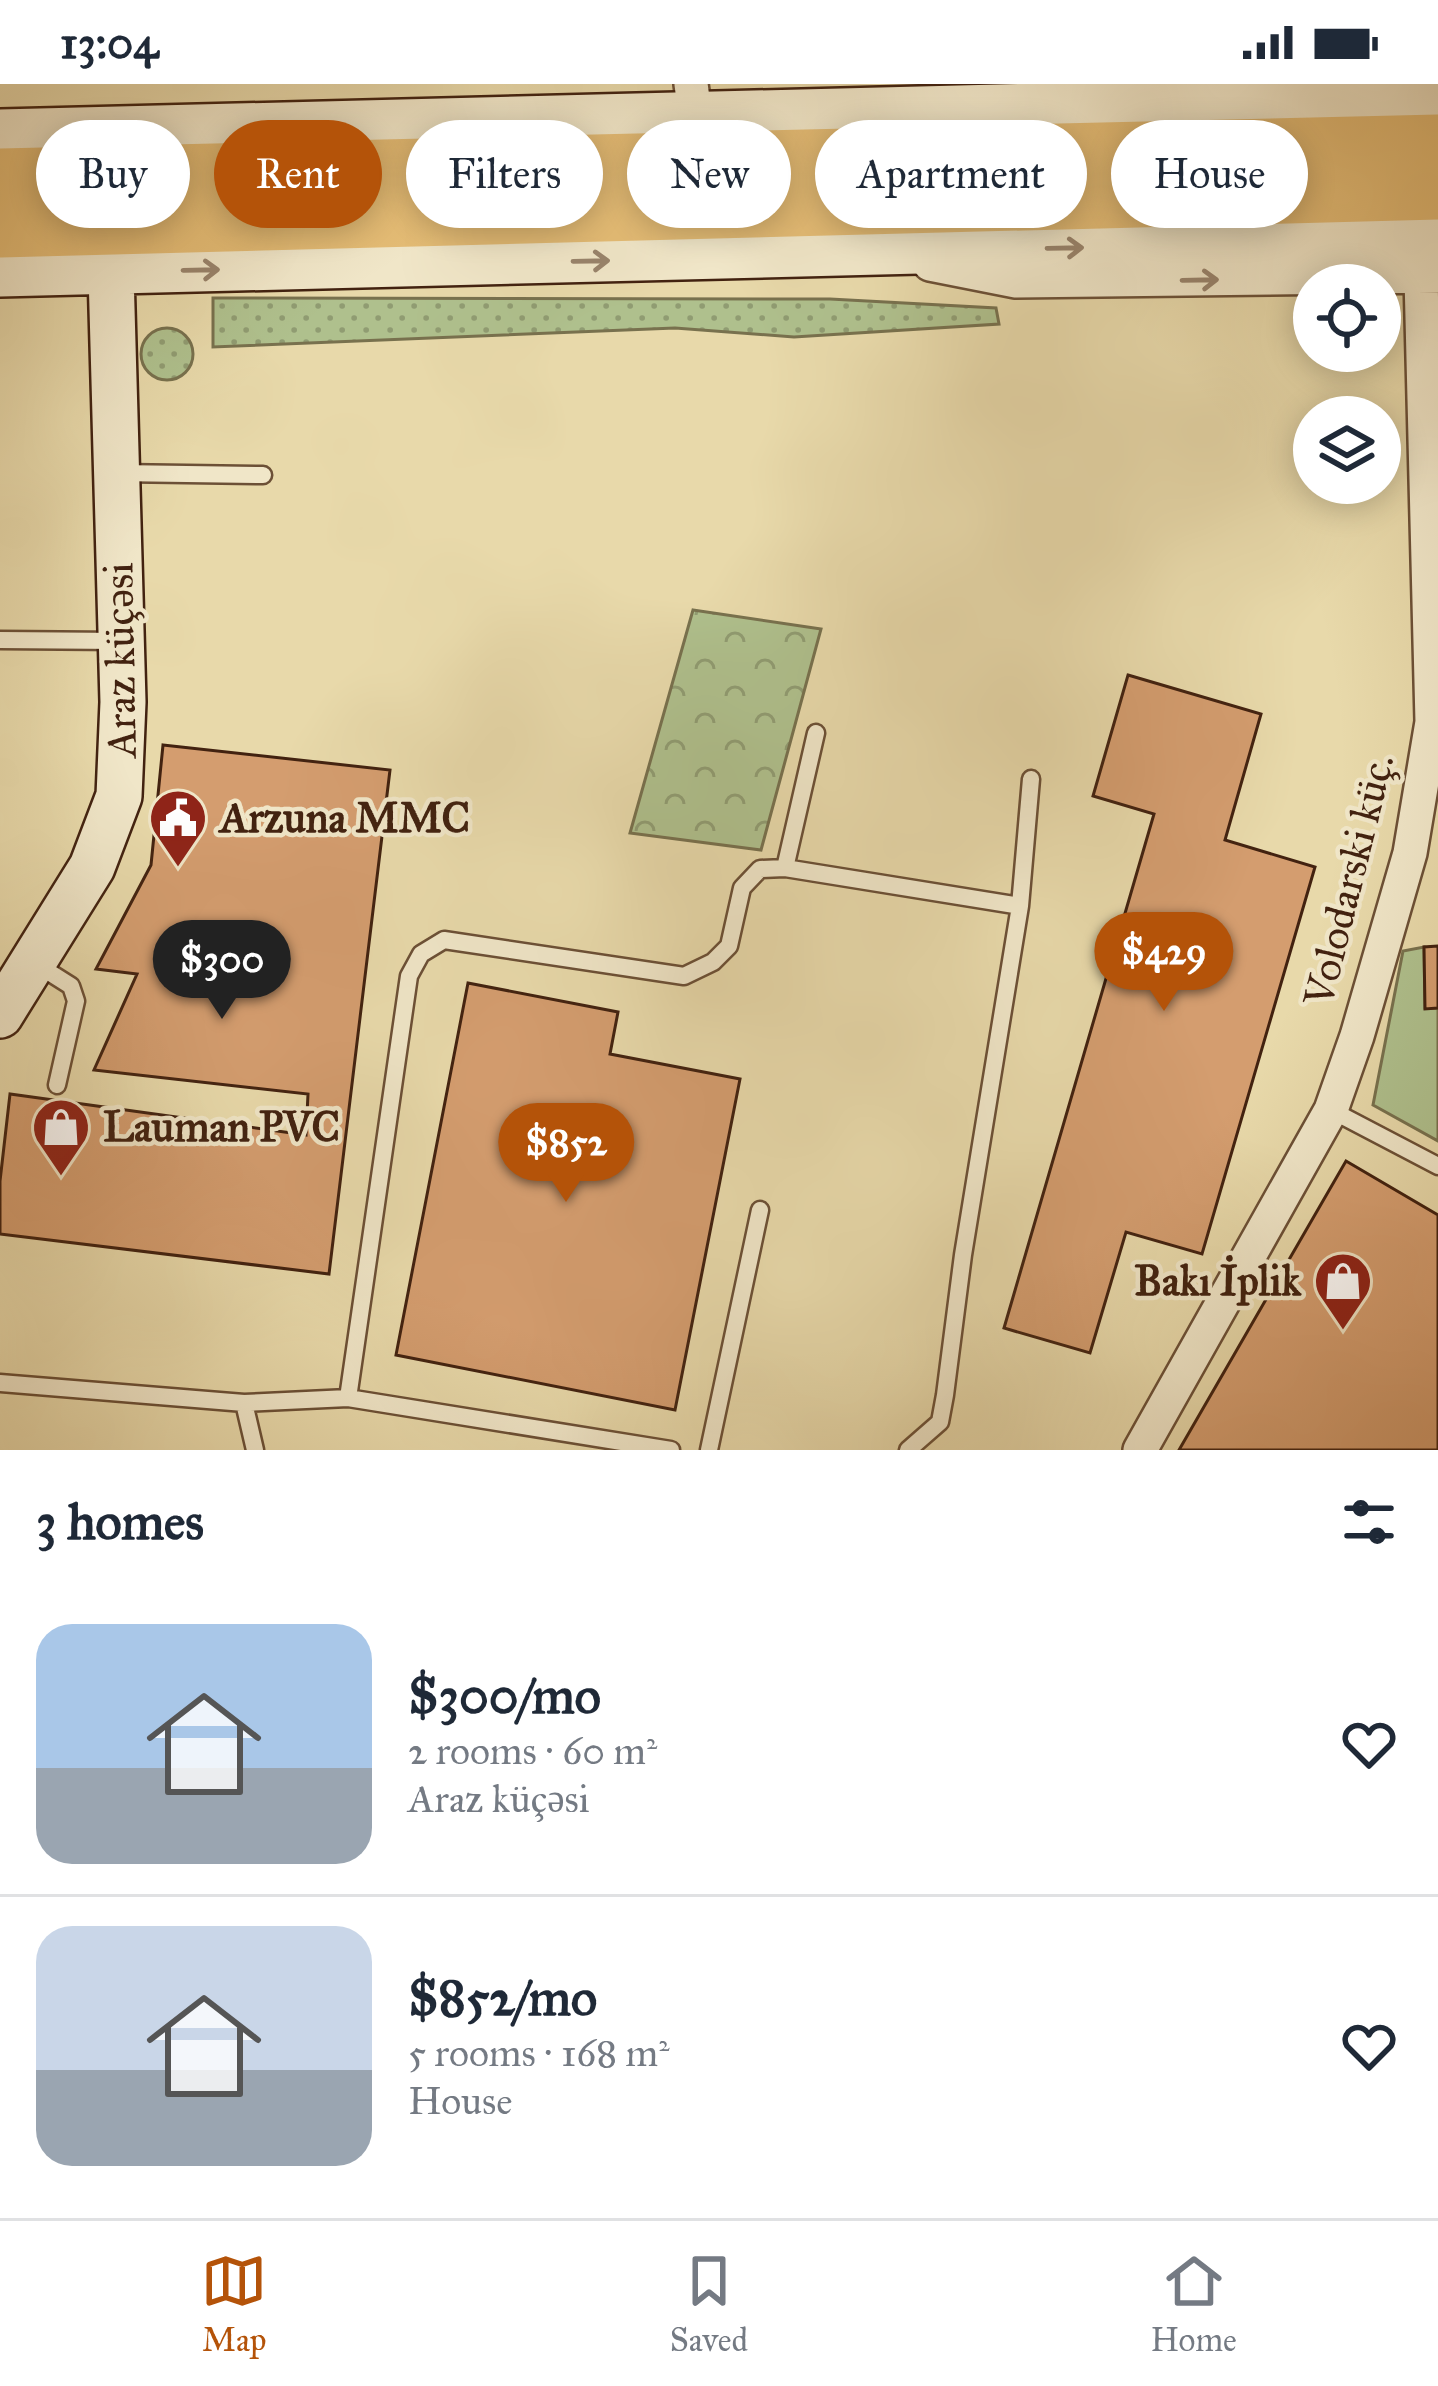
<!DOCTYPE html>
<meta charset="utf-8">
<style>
:root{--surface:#fff;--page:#f2f2f3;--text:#1f2937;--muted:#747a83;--line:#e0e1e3;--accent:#b45309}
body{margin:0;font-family:"IM FELL Great Primer",serif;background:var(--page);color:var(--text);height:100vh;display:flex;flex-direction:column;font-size:45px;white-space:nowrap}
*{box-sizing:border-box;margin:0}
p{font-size:39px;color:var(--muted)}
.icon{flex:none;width:66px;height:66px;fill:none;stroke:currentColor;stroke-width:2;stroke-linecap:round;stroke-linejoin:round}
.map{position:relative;height:1366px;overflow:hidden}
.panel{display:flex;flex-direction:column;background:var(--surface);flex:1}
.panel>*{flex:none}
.hud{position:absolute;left:36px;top:36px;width:1368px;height:108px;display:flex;gap:24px}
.fabs{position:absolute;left:1293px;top:180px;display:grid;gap:24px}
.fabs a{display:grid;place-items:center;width:108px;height:108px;border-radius:50%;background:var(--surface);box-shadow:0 6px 30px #0003;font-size:60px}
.price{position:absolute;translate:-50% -102px;padding:0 27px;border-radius:42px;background:var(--accent);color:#fff;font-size:39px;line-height:78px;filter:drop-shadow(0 3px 6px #0008)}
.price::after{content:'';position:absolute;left:50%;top:72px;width:36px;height:27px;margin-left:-18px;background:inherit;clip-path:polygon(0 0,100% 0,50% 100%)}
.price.on{background:#222;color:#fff}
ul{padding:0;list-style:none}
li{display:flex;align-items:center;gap:36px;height:300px;padding:0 36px}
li+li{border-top:3px solid var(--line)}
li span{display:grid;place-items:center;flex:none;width:336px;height:240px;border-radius:36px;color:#555}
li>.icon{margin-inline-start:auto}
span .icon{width:144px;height:144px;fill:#fffc;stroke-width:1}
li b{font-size:51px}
h2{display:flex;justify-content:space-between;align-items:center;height:144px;padding:0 36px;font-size:51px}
.pill{padding:0 42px;border-radius:54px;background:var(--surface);box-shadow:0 6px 30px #0003;font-size:42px;line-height:108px}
.pill.on{background:var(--accent);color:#fff}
.status{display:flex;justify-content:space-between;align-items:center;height:84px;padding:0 60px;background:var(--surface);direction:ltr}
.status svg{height:33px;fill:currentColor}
.menu{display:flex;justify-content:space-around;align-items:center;height:168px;border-top:3px solid var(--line);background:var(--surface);font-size:33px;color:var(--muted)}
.menu a{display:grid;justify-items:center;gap:6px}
.menu .on{color:var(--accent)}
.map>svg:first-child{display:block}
.grass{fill:url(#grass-dots);stroke:#78714e;stroke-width:3}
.park{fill:url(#park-crowns);stroke:#78714e;stroke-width:3}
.garden{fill:#afc08d;stroke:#78714e;stroke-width:3}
.building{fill:#d49d6f;stroke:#422210;stroke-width:3}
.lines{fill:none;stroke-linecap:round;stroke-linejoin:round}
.lane-casing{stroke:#6c5036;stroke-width:21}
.street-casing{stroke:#6c5036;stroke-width:38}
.secondary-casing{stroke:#422210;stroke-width:50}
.highway-casing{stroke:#422210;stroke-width:62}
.lane{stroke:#f0e6c8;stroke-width:16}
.street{stroke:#f0e6c8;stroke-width:33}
.secondary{stroke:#f0e6c8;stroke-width:45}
.highway{stroke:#e4bc75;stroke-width:57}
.oneway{stroke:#99846c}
.labels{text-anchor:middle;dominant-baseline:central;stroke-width:9;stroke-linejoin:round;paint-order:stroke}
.street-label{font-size:42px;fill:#422210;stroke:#f0e6c8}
.poi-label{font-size:42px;font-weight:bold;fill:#422210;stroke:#f0e6c8;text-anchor:start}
</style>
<div class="status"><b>13:04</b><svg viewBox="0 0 49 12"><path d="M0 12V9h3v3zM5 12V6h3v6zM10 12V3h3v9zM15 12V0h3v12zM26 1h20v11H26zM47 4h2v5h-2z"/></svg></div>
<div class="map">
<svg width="1438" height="1366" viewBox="0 0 1438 1366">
<defs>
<pattern id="grass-dots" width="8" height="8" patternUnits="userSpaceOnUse" patternTransform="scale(3)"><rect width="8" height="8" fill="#afc08d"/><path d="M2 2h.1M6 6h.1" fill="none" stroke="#909c72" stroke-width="1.8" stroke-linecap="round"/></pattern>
<pattern id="park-crowns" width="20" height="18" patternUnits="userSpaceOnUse" patternTransform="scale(3)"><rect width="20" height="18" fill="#afc08d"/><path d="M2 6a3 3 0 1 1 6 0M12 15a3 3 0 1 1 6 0" fill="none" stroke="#909c72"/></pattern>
</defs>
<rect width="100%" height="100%" fill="#e8d9aa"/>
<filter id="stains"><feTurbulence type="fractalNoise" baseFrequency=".00167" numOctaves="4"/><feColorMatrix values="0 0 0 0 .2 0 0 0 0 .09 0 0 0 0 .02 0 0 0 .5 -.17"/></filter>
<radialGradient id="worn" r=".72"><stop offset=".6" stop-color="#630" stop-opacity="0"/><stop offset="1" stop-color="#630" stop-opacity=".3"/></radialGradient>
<!-- grass -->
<path class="grass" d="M213,214L830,215L996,224L999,240L794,253L675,244L213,263Z
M141 270a26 26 0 1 1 52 0a26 26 0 1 1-52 0Z"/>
<!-- park -->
<path class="park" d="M693,526L821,545L761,766L630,749Z"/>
<!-- garden -->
<path class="garden" d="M1424,863L1425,924H1438V1057L1373,1021L1403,867Z"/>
<!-- building -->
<path class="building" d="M1128,591L1261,630L1225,756L1315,783L1202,1170L1126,1148L1090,1269L1004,1244L1154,730L1093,712Z
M163,661L390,686L329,1190L0,1150V1097L10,1010L306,1051L308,1010L94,986L137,890L96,885L151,781Z
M1438,862V924L1425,925L1424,863Z
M468,899L618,928L610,970L740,995L675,1326L396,1271Z
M1346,1077L1438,1131V1366H1179Z"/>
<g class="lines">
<!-- lane casing -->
<g class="lane-casing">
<path id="lane" d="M117,389L263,391
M0,556L120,557
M785,784L816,649
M33,878L71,902L76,917L57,1001
M1331,1026L1438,1082
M0,1299L244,1319L348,1314L671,1366
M348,1314L409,892L421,870L444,856L684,892L713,878L729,862L742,804L760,785L785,784L1020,822
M244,1319L255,1366
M709,1366L760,1126
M908,1366L940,1338L945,1311L963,1171L1020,822L1031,695"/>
</g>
<!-- street casing -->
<g class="street-casing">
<path id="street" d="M691,0L695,30
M930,180L1016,197L1438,192
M1140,1366L1331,1026L1357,952L1410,769L1432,638L1421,193"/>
</g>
<!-- secondary casing -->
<g class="secondary-casing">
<path id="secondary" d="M0,48L1438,12
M0,190L1438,154
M0,931L92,783L119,712L123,618L111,189"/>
</g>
<!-- highway casing -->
<g class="highway-casing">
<path id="highway" d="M0,93L1438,59
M0,145L1438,107"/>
</g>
<!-- lane -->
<use href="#lane" class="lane"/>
<!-- street -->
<use href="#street" class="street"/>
<!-- secondary -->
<use href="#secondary" class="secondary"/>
<!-- highway -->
<use href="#highway" class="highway"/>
</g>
<!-- one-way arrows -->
<defs><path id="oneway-shaft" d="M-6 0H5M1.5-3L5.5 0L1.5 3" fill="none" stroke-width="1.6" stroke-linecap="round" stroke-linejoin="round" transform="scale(3)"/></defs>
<g class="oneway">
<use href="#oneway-shaft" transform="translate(1065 164) rotate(-1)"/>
<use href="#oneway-shaft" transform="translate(591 177) rotate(-1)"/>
<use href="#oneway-shaft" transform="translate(201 186) rotate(-1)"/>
<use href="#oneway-shaft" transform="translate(1200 196) rotate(-1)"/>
</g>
<!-- icons -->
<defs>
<g id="civic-pin" transform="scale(3)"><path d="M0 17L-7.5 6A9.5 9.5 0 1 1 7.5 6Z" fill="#8f2418" stroke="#f0e6c8"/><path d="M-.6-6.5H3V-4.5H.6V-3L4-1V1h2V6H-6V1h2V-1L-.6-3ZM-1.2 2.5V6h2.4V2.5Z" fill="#fff"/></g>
<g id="shop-pin" transform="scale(3)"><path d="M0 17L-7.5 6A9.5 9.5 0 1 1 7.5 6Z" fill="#8f2418" stroke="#f0e6c8"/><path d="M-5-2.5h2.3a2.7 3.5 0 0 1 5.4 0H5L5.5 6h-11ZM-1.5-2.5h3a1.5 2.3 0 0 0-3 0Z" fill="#fff"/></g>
</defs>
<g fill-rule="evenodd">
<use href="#civic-pin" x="178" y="734"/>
<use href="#shop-pin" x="61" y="1043"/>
<use href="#shop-pin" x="1343" y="1197"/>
</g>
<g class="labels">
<!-- street labels -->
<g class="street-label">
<text transform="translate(120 576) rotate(-91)">Araz küçəsi</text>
<text transform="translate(1349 796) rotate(-76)">Volodarski küç.</text>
</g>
<!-- poi labels -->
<g class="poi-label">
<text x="220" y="734">Arzuna MMC</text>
<text x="103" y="1043">Lauman PVC</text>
<text x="1301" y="1197" text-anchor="end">Bakı İplik</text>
</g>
</g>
<rect width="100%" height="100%" filter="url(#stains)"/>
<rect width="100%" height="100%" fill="url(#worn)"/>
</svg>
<div class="fabs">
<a><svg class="icon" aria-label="locate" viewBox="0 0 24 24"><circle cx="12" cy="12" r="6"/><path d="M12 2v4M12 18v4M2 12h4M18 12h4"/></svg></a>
<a><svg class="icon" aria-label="layers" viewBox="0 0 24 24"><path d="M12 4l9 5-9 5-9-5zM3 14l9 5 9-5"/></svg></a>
</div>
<b class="price" style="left:1164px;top:930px">$429</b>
<b class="price on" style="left:222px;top:938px">$300</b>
<b class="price" style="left:566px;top:1121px">$852</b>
<div class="hud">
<a class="pill">Buy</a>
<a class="pill on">Rent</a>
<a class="pill">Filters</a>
<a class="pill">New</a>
<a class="pill">Apartment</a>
<a class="pill">House</a>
</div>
</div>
<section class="panel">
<h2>3 homes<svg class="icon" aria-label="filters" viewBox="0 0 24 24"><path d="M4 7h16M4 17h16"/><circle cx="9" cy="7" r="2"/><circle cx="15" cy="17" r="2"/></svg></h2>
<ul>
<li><span style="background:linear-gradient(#a9c7e8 60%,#9aa5b1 0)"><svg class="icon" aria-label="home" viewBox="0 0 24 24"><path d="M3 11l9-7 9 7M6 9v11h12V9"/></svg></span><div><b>$300/mo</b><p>2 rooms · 60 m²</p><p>Araz küçəsi</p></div><svg class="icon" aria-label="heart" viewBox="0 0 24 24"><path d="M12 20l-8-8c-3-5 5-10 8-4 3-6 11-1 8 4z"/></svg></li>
<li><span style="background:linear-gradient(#c9d6e8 60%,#9aa5b1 0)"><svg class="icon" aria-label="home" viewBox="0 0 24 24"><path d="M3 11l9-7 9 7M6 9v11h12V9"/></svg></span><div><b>$852/mo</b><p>5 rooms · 168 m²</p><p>House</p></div><svg class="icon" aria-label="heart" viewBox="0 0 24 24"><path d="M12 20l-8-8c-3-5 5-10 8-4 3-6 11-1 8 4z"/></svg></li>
</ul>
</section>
<nav class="menu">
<a class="on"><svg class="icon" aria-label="map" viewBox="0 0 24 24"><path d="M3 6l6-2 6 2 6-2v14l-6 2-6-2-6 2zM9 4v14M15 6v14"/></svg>Map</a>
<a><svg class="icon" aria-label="saved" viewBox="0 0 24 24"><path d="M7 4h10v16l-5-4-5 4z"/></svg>Saved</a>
<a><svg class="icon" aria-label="home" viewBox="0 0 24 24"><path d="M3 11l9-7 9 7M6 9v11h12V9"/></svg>Home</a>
</nav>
